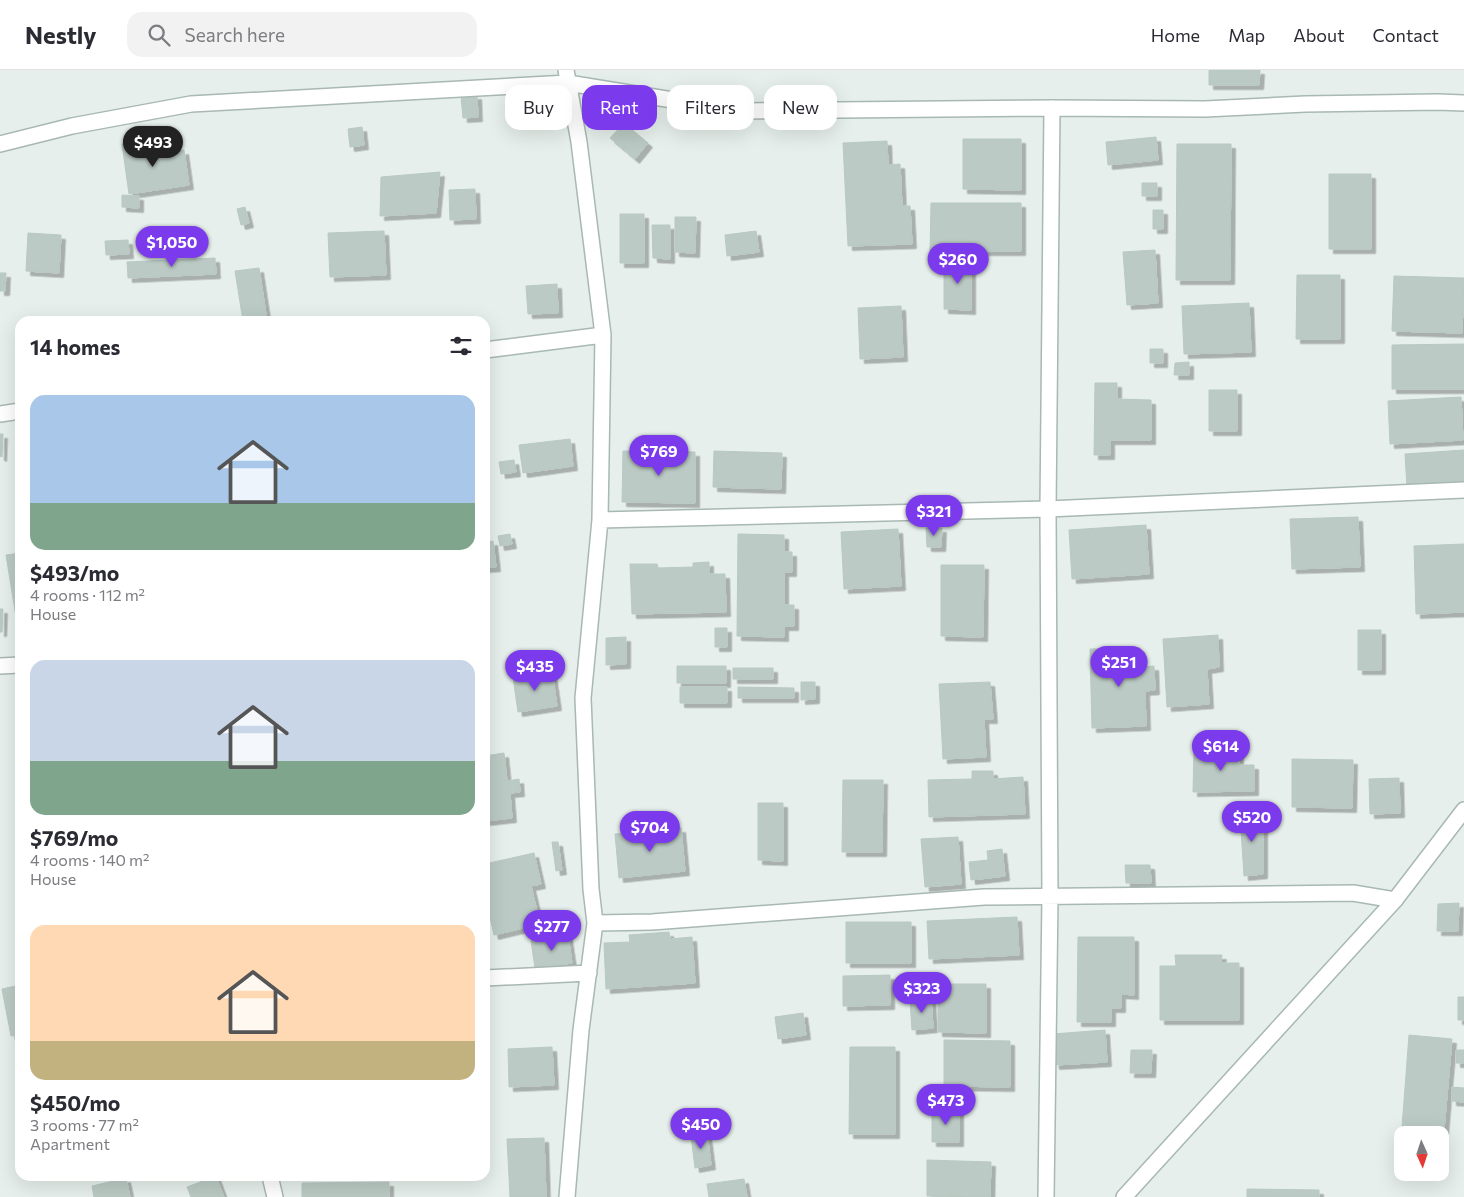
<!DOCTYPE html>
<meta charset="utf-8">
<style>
:root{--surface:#fff;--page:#f2f2f3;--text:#2b2b33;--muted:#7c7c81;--line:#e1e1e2;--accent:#7c3aed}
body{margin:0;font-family:Commissioner,sans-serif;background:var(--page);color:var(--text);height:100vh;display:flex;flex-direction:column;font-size:19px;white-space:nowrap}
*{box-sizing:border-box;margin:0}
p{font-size:16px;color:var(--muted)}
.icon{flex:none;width:28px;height:28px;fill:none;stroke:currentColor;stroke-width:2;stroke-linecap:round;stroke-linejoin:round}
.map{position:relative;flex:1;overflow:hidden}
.side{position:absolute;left:15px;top:246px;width:475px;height:865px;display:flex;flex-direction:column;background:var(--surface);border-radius:15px;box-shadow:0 5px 20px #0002}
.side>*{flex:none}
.top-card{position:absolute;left:505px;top:15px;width:475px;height:45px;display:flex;gap:10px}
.needle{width:32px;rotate:177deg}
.buttons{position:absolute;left:1394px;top:1056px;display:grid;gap:10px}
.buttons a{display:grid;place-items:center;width:55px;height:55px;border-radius:10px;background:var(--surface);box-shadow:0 5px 20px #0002;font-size:25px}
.price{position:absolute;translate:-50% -42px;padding:0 11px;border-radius:18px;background:var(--accent);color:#fff;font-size:16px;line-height:32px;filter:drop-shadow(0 1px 2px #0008)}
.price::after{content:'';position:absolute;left:50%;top:30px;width:15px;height:11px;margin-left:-8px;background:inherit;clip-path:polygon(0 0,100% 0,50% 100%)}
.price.selected{background:#222;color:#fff}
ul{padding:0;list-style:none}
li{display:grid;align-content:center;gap:10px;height:265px;padding:0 15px}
li span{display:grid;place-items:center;height:155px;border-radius:15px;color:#555}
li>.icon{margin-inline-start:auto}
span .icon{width:90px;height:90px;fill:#fffc;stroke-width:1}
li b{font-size:21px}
h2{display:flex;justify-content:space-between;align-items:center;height:60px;padding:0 15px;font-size:21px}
.tag{padding:0 18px;border-radius:15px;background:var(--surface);box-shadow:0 5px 20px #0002;font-size:18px;line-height:45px}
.tag.selected{background:var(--accent);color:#fff}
header{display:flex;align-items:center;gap:30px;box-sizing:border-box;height:70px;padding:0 25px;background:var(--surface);border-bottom:1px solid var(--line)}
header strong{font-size:24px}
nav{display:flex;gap:28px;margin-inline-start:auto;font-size:18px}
.search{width:350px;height:45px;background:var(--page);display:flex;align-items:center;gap:12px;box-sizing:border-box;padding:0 18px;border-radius:15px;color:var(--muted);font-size:19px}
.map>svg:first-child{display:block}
.building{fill:#bbcac4;stroke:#b8c9c2;filter:url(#shadow)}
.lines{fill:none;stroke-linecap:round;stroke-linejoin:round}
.minor-casing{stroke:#a8b8b2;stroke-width:18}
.tertiary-casing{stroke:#a8b8b2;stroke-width:18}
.minor{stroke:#fff;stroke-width:15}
.tertiary{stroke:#fff;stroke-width:15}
</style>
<header>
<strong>Nestly</strong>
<div class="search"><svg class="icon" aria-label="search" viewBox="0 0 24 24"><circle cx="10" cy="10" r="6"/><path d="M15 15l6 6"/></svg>Search here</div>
<nav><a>Home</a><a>Map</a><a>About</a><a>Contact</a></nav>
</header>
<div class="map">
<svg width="1464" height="1127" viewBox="0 0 1464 1127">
<defs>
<filter id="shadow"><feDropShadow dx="4.5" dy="4.5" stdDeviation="0" flood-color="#0004"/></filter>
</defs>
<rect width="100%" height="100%" fill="#e6efeb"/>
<!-- building -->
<path class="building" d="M1209,0H1260L1259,15H1209Z
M477,25L478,47L463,48L461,26Z
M624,53L648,73L635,89L610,68Z
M362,57L364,75L350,77L348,59Z
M1156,67L1158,90L1108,95L1106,72Z
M963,69H1021V120L963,119Z
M150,70L152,85L184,80L189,115L129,124L122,74Z
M887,71L888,95L900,94L902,136H910L912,174L848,176L843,73Z
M1177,74H1231L1230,210H1176Z
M440,102L436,143L380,146L381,107Z
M1329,104H1371V179H1329Z
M1142,113H1157V126H1142Z
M475,119L476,149L450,150L449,120Z
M122,125L139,126V138L122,137Z
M931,133H1021V181H930Z
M245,137L249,153L241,155L237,139Z
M1153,140H1163V159H1153Z
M620,144H644V193H620Z
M675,147H696L695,183L675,182Z
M652,155H670V189L653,188Z
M384,161L386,205L330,207L328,163Z
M756,161L759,182L727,186L725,165Z
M28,163L61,165L59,203L26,201Z
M128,170L129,184L106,185L105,171Z
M1155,180L1158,233L1127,235L1123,182Z
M215,188L216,204L128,208L127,192Z
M944,191L971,192V240L944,239Z
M259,198L267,251H243L235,201Z
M0,203H6L5,221H0Z
M1297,205H1340V269H1296Z
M1394,206L1464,208L1462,263L1392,261Z
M557,214L558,243L528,244L526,216Z
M1249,233L1251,282L1184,284L1182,236Z
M901,236L903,287L860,289L858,238Z
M1464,274V319H1392V275Z
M1150,279H1163V293H1150Z
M1189,292V305H1174L1175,293Z
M1095,313H1117V329L1151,330V370H1110V385H1094Z
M1209,320H1237V361H1209Z
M1461,327L1463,370L1390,374L1388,331Z
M0,364H3L2,387L0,386Z
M570,369L573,396L523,403L519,375Z
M1464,380V412L1407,417L1405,384Z
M623,381L695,382V433L622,432Z
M714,381L782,383L781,419L713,417Z
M514,390L516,402L501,404L499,392Z
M1358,447L1360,497L1292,499L1290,449Z
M1146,455L1149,504L1072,509L1069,460Z
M926,458H942L941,477H927Z
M898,459L901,516L844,519L841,462Z
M510,464L512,474L500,476L498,466Z
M738,464L784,465V482H792V502H784V535H794V556H784V567L737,566Z
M493,471L496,497L485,498V472Z
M1464,474V542L1416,544L1414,476Z
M20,483V547H16L6,485Z
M709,492V504H725L726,542L632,544L630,494H657L658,498L693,497V493Z
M941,495H984L983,567L941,566Z
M0,539H3L2,562H0Z
M715,558H727V577H715Z
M1358,560H1381V600H1358Z
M1218,565L1219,597L1207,599L1209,634L1167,637L1163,569Z
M626,567V594L606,595V568Z
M1140,578V597L1154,596L1155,620L1145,621L1146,656L1092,658L1090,579Z
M677,596H726V613H677Z
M733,598H773V609H733Z
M552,602L557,636L518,642L513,607Z
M801,612H815V629L801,630Z
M990,612L993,649H984L986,687L943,689L939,614Z
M680,617H727V633H680Z
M738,617L794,618V628H738Z
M1194,680H1239V695H1254V721L1193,722Z
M504,683L507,711L519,709L520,722L510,723L512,748L485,751V686Z
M1292,689L1353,690L1352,738L1292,737Z
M972,701H993V709L1023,707L1025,744L929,747L928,710L972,709Z
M1399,708L1400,743L1370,744L1369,709Z
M843,710H883L882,782H842Z
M758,733H783V791L758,790Z
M1263,743V804L1244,806L1240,744Z
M681,758L685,801L619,808L615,764Z
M958,767L961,814L925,817L921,769Z
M552,772H558L562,800L556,801Z
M1002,779L1005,806L971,810L969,792L988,790L987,781Z
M534,783L541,814L531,816L540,854L494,865L485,826V794Z
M1125,795H1150L1151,813H1126Z
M1459,833L1458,861H1437L1438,834Z
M1017,847L1019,885L929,889L927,851Z
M846,852H911V893H846Z
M669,862L670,869L692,867L695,913L606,919L604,873L630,872L629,865Z
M568,866L572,893L535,898L531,871Z
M1078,867H1134V925L1121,924V938H1111V952H1077Z
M1175,885H1222L1221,893H1239V950H1160V896H1176Z
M890,905V935L843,936V906Z
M938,914H986V963L938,962Z
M20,915V964L11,966L2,919Z
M931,927L933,958L912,960L910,929Z
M1458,927H1464V950H1458Z
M803,943L806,965L778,969L775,947Z
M1105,960L1107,992L1055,995L1053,964Z
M1409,965L1452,969L1444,1060L1402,1057Z
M944,970L1010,971V1017L944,1016Z
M552,977L554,1015L509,1017L508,979Z
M850,977H895V1064H849Z
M1131,980H1152L1151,1003H1130Z
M1456,980H1464V993H1456Z
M1452,1017L1464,1018V1032L1452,1031Z
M932,1039H959V1072H932Z
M707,1063L711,1095L695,1098L691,1066Z
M544,1068L546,1127H510L507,1069Z
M927,1090L991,1092L990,1127L927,1126Z
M216,1106L224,1127H191L187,1117Z
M126,1108L130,1127H94L92,1116Z
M744,1109L747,1127H709L707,1114Z
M389,1112V1127H302V1113Z
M1247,1119L1319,1120V1127H1247Z"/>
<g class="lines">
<!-- minor casing -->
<g class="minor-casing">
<path id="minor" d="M566,0L579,72L603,265L600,450L583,628L591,819L595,853L581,960L567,1127
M0,74L72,56L191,34L568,13L740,41L1052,38L1205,39L1305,34L1438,32L1464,33
M485,280L603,265
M0,344L20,341
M600,450L1048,439L1464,420
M0,596L20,595
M595,853L652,852L984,827L1353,823L1395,830
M485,908L589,903
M270,1106L275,1127
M1046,1127L1050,827L1048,439L1052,38"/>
</g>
<!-- tertiary casing -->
<g class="tertiary-casing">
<path id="tertiary" d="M1124,1127L1395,830L1464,740"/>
</g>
<!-- minor -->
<use href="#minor" class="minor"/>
<!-- tertiary -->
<use href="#tertiary" class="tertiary"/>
</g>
</svg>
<div class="buttons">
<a><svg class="needle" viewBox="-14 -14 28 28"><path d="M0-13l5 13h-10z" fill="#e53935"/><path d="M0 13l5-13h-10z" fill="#7c7c81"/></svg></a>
</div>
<b class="price selected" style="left:153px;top:98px">$493</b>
<b class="price" style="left:172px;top:198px">$1,050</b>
<b class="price" style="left:958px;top:215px">$260</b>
<b class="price" style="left:659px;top:407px">$769</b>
<b class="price" style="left:934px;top:467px">$321</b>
<b class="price" style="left:1119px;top:618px">$251</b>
<b class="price" style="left:535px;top:622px">$435</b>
<b class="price" style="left:1221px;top:702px">$614</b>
<b class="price" style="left:1252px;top:773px">$520</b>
<b class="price" style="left:650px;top:783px">$704</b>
<b class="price" style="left:552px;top:882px">$277</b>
<b class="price" style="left:922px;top:944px">$323</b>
<b class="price" style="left:946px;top:1056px">$473</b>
<b class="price" style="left:701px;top:1080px">$450</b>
<div class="top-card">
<a class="tag">Buy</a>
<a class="tag selected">Rent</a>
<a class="tag">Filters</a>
<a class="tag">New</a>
</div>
<section class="side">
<h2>14 homes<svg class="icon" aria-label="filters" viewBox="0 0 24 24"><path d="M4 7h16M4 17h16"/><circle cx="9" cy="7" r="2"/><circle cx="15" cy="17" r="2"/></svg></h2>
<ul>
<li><span style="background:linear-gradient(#a9c7e8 70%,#7fa58c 0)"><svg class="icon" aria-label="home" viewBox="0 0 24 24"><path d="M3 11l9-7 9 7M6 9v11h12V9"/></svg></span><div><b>$493/mo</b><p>4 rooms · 112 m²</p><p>House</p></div></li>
<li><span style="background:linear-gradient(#c9d6e8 65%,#7fa58c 0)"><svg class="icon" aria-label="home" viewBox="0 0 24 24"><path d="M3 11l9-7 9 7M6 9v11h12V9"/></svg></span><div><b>$769/mo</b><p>4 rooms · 140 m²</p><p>House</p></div></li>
<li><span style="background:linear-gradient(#ffd9b3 75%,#c2b280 0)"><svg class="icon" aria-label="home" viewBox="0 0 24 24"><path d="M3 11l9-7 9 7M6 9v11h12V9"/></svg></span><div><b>$450/mo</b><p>3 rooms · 77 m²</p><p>Apartment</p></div></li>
</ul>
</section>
</div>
